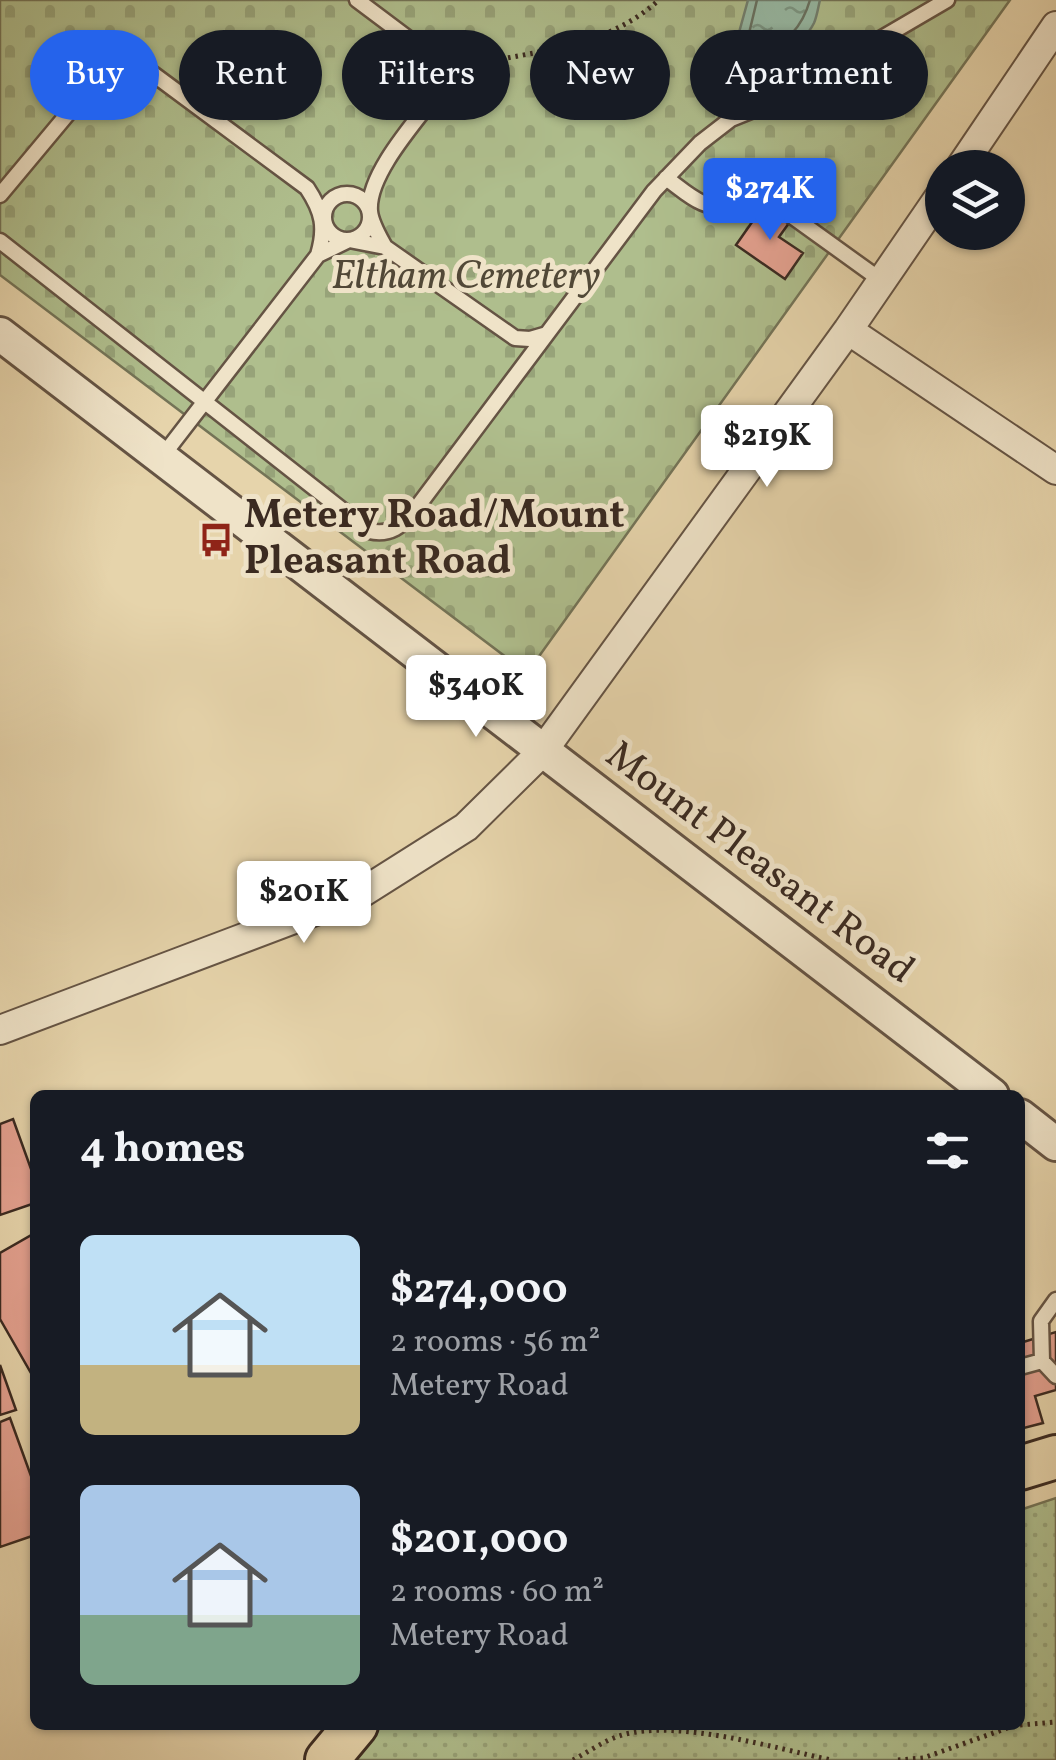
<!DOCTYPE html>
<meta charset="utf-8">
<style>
:root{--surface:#171b24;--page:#20242c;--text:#f1f3f6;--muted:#9ea1a6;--accent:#2563eb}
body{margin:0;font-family:Vollkorn,serif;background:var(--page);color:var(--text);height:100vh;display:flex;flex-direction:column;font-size:38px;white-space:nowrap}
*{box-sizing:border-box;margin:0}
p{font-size:32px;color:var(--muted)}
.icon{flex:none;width:55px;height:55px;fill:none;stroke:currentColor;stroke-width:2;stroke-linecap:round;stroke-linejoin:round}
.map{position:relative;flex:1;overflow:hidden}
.details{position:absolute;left:30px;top:1090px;width:995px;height:640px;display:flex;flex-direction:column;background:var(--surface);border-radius:15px;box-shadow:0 2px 8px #0004}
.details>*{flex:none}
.guide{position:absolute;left:30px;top:30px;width:998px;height:90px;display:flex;gap:20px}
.controls{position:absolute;left:925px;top:150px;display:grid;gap:20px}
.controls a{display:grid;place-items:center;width:100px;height:100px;border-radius:50%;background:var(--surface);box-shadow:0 2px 8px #0004;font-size:50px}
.price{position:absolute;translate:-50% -85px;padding:0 22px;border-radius:10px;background:#fff;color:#222;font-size:32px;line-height:65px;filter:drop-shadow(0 2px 5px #0008)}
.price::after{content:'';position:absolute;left:50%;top:60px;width:30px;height:22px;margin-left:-15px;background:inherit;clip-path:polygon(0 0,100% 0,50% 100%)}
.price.on{background:var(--accent);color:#fff}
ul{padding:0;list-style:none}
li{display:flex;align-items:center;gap:30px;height:250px;padding:0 50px}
li span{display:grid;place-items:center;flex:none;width:280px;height:200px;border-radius:15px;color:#555}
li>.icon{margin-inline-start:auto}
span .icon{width:120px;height:120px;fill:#fffc;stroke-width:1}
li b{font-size:42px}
h2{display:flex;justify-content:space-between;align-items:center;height:120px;padding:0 50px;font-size:42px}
.tag{padding:0 35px;border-radius:45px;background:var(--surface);box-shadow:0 2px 8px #0004;font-size:35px;line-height:90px}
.tag.on{background:var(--accent);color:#fff}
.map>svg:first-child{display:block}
.cemetery{fill:url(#cemetery-stones);stroke:#747457;stroke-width:2.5}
.park{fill:url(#park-dots);stroke:#747457;stroke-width:2.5}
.water{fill:url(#water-ripples);stroke:#728070;stroke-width:2.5}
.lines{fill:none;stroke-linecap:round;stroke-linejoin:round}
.shore{stroke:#687262;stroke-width:2.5}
.building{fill:#e4a190;stroke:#3a2a21;stroke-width:2.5}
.service-casing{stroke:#655444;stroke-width:19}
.minor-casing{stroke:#655444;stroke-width:32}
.tertiary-casing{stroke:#655444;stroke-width:38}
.primary-casing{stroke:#3a2a21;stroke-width:48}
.path{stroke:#3a2a21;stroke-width:5;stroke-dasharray:2.5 5;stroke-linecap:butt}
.service{stroke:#efe3c8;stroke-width:14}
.minor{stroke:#efe3c8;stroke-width:28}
.tertiary{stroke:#efe3c8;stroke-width:32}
.primary{stroke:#e6d4ab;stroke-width:42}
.labels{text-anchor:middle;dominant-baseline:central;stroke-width:10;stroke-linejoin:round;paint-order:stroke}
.park-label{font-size:40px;font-style:italic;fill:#514837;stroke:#efe3c8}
.poi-label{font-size:40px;font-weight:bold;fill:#3a2a21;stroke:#efe3c8;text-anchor:start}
.street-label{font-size:40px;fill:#3a2a21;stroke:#efe3c8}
</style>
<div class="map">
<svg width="1056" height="1760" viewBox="0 0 1056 1760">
<defs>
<pattern id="cemetery-stones" width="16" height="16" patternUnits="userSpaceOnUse" patternTransform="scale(2.5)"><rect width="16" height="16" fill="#afbe8d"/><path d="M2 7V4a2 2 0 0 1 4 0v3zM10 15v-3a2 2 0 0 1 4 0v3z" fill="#97a379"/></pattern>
<pattern id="park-dots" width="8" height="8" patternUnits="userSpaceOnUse" patternTransform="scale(2.5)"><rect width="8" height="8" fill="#afbe8d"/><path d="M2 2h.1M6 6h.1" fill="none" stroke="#97a379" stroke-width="1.8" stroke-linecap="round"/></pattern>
<pattern id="water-ripples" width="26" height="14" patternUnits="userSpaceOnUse" patternTransform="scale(2.5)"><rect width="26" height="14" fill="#97b9a4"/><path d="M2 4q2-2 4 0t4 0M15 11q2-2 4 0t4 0" fill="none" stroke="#7c9785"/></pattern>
</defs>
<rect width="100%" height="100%" fill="#e6d4ab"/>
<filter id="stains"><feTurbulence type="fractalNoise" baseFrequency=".002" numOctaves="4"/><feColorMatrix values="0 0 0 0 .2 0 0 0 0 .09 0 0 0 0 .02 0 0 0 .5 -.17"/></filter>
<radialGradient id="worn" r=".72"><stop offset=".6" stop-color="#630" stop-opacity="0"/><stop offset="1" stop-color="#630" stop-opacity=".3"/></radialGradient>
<!-- cemetery -->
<path class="cemetery" d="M0,0H1010L527,673L0,275Z"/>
<!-- park -->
<path class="park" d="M1056,1498V1760H346L378,1725H1020V1510Z"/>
<!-- water -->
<path class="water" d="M748,0H820C818,8 817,16 814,23C802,47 765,72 740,57L735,47Z"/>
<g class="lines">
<!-- shore -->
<path class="shore" d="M757,0L746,46L755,53C785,47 802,28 810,0"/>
</g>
<!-- building -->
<path class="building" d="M764,205L789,223L779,237L803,253L785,279L736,245Z
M13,1119L35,1180V1203L0,1215V1124Z
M35,1233V1380L0,1319V1253Z
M1056,1332V1390L1035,1396L1043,1423L1020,1429V1343Z
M0,1365L16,1410L0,1415Z
M10,1418L35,1487V1535L0,1547V1422Z"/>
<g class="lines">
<!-- service casing -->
<g class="service-casing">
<path id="service" d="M357,0L441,63L447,73L444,84C422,115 367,172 370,211C371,223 379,236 385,247
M666,178C687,193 705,213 732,204C744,199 751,194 764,196L882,281
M324 217a23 23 0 1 1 46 0a23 23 0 1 1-46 0Z
M0,195L111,62L121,56L133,59L307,188C323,212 326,228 318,255L161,458
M0,241L369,531C390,536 402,526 415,510L654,191L700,143L731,119L816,85L882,38L947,0
M318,255L349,240L385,247L515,338L530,339L547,334
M1042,1361L1041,1321L1056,1300
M1020,1367L1042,1361L1056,1376"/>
</g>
<!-- minor casing -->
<g class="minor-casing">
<path id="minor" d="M960,168L1056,26
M848,330L1056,470
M0,1030L360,894L466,827L542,752L848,330L942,193"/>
</g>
<!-- tertiary casing -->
<g class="tertiary-casing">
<path id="tertiary" d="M0,334L992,1095
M1020,1116L1056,1144"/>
</g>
<!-- primary casing -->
<g class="primary-casing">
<path id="primary" d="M1020,1468L1056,1457
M327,1760L356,1725"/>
</g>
<!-- path -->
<path class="path" d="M464,67C533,50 604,50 659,0
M1020,1725L1056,1722
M573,1760C588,1752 605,1740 622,1735C677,1719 775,1748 831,1760
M898,1760L923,1758L1016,1725"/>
<!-- service -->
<use href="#service" class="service"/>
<!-- minor -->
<use href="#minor" class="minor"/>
<!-- tertiary -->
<use href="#tertiary" class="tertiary"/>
<!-- primary -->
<use href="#primary" class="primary"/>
</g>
<!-- icons -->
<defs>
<g id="bus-bare" transform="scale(2.7)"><path d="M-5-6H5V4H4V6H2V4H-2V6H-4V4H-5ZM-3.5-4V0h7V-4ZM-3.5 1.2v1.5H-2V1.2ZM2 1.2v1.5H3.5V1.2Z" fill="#8f2418" stroke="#efe3c8" stroke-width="2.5" paint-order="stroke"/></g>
</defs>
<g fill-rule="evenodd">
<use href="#bus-bare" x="216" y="540"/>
</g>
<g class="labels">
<!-- park labels -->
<g class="park-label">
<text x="466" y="278">Eltham Cemetery</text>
</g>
<!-- poi labels -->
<g class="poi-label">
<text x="244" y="517">Metery Road/Mount<tspan x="244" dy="46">Pleasant Road</tspan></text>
</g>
<!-- street labels -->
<g class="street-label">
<text transform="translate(759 864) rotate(37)">Mount Pleasant Road</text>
</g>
</g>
<rect width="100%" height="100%" filter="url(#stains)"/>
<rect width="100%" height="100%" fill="url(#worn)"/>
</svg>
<div class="controls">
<a><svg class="icon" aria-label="layers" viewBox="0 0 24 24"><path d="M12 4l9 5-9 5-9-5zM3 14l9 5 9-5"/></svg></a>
</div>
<b class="price on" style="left:770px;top:243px">$274K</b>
<b class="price" style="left:767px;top:490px">$219K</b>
<b class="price" style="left:476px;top:740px">$340K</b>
<b class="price" style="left:304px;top:946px">$201K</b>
<div class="guide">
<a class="tag on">Buy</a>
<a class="tag">Rent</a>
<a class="tag">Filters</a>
<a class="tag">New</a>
<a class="tag">Apartment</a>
</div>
<section class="details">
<h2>4 homes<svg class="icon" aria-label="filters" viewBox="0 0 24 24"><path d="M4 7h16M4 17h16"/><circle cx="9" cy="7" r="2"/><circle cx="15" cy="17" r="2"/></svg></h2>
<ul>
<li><span style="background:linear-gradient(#bfe0f5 65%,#c2b280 0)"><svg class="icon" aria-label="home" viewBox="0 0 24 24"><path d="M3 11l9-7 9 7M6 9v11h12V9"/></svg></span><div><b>$274,000</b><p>2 rooms · 56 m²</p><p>Metery Road</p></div></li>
<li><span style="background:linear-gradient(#a9c7e8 65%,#7fa58c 0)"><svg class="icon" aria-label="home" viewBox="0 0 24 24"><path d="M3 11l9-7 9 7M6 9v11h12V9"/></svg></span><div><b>$201,000</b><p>2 rooms · 60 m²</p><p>Metery Road</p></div></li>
</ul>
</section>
</div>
